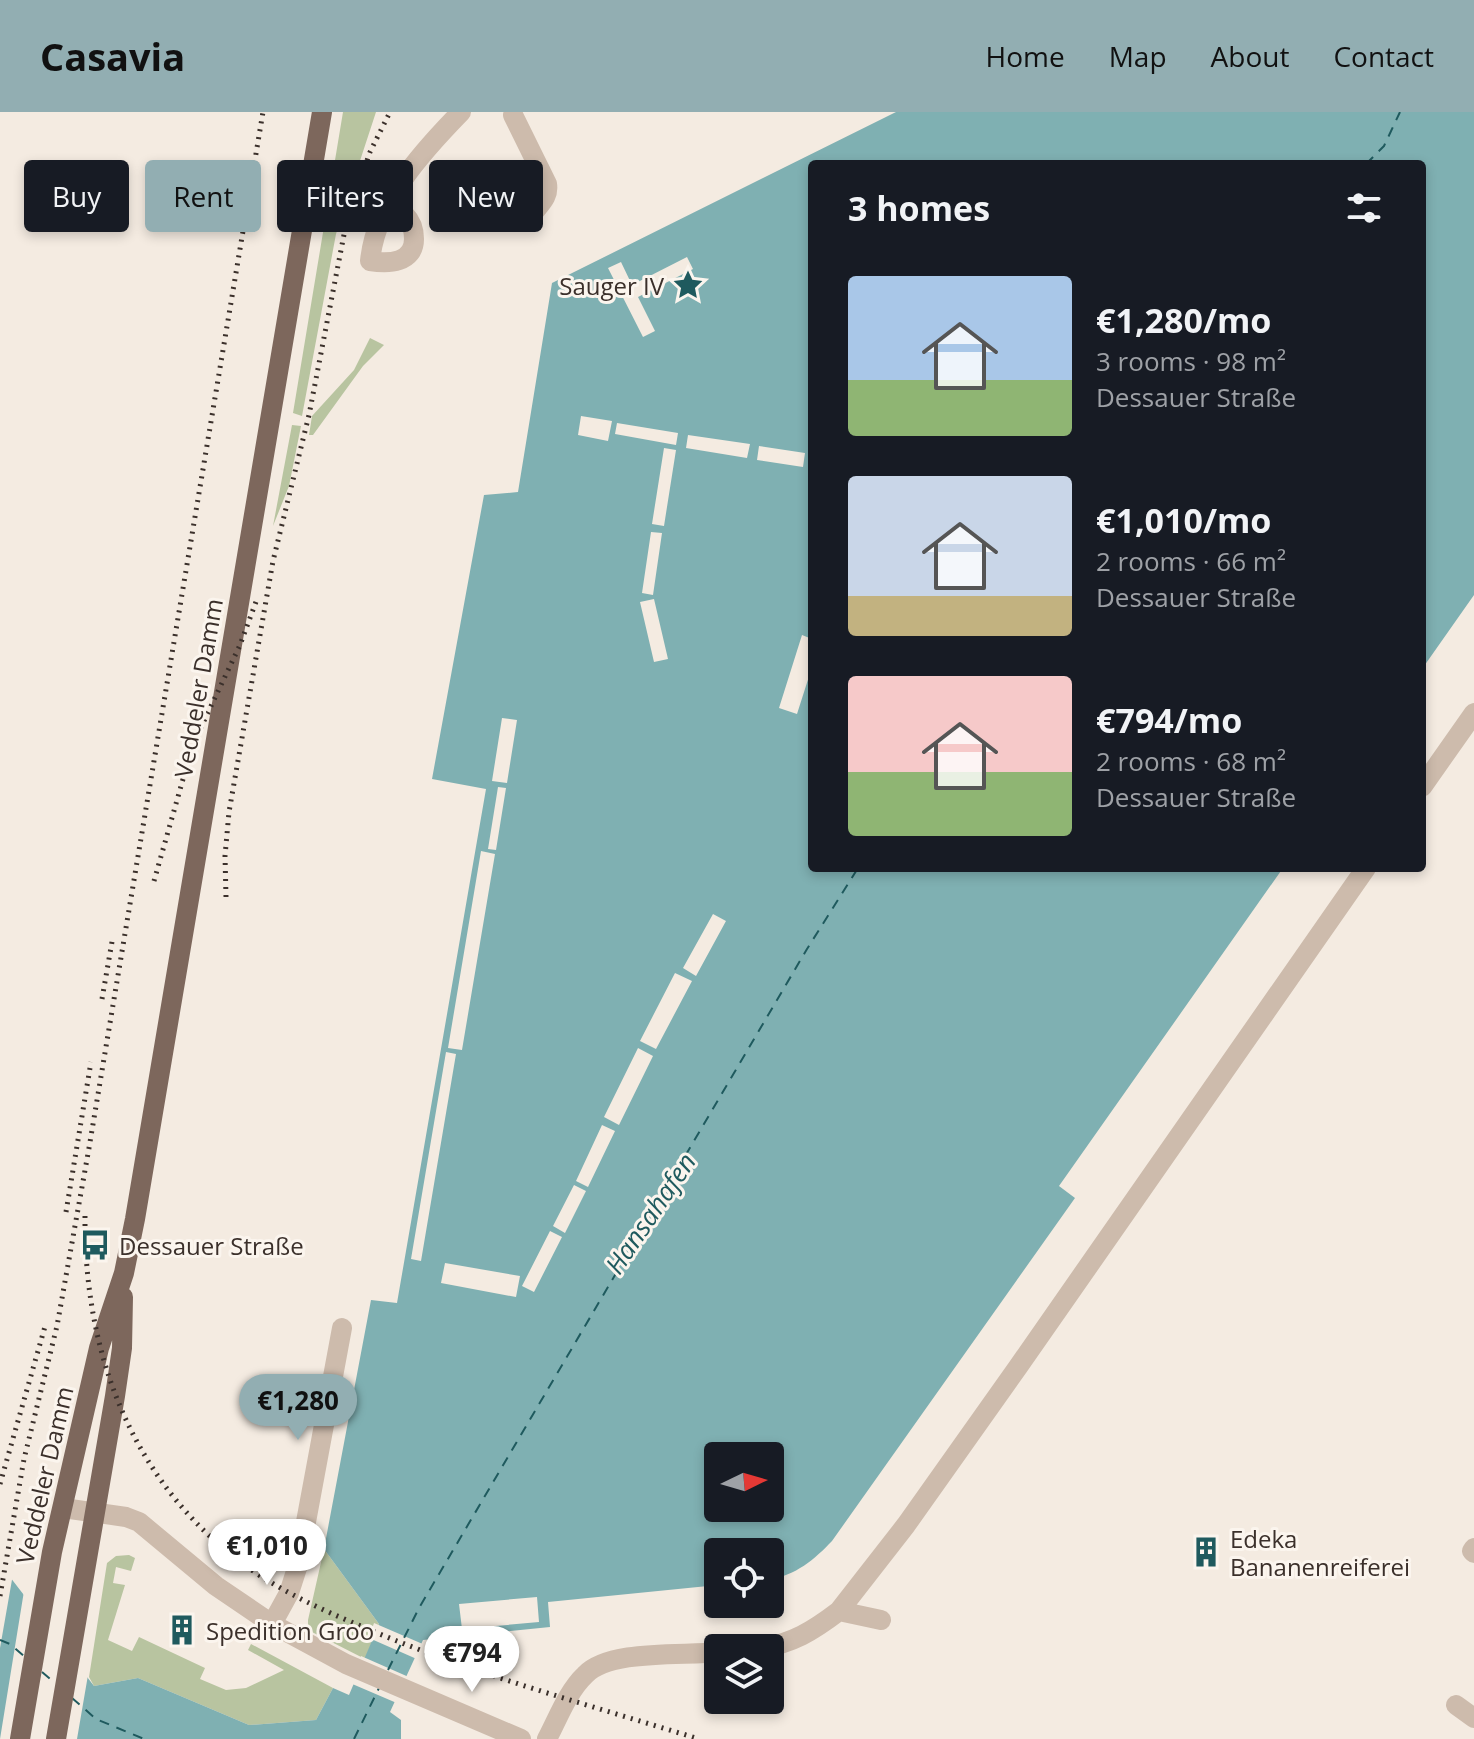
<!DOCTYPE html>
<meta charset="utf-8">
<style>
:root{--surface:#171b24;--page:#242831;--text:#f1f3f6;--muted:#9ea1a6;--accent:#92aeb2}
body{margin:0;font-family:"Open Sans",sans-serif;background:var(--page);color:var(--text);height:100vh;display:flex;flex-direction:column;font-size:30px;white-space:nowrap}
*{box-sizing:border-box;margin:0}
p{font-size:26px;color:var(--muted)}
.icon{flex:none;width:44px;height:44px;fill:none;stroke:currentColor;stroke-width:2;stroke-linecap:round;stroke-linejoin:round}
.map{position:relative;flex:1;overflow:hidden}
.side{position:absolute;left:808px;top:48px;width:618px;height:712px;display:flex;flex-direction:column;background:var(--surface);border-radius:8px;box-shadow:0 4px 12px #0003}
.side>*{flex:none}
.hud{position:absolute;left:24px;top:48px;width:664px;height:72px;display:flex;gap:16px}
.needle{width:52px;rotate:85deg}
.fabs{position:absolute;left:704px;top:1330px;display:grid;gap:16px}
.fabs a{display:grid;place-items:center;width:80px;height:80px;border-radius:8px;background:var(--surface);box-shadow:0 4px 12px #0003;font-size:40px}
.price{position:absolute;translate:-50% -68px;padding:0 18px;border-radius:28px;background:#fff;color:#222;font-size:26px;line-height:52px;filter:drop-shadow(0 2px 4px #0008)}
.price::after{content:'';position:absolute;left:50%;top:48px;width:24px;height:18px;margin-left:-12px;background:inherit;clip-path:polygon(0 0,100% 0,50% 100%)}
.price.active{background:var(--accent);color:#111}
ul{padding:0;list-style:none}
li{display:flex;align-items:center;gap:24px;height:200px;padding:0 40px}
li span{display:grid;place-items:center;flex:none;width:224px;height:160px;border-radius:8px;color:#555}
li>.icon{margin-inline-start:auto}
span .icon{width:96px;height:96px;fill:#fffc;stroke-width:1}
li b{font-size:34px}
h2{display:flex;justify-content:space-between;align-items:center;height:96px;padding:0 40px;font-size:34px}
.pill{padding:0 28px;border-radius:8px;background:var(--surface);box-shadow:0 4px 12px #0003;font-size:28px;line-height:72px}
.pill.active{background:var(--accent);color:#111}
header{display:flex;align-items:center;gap:48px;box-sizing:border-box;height:112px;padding:0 40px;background:var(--accent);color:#111}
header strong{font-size:38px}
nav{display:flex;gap:44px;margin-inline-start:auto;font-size:28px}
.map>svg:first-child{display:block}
.green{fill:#b8c4a0}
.water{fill:#7fb0b2;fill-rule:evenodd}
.pier{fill:#f4ebe1}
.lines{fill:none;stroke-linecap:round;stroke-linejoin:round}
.ferry{stroke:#1f5a5e;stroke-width:2;stroke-dasharray:10 8;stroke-linecap:butt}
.minor{stroke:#cdbbac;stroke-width:20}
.major{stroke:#7d675c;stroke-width:20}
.rail{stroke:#3b302b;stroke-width:5;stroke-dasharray:2 6;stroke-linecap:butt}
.labels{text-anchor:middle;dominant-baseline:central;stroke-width:6;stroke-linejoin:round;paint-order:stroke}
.poi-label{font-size:24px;fill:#3b302b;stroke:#fbf5ee;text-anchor:start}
.street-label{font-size:24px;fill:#3b302b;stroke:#fbf5ee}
.water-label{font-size:26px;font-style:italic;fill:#1f5a5e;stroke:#fbf5ee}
</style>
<header>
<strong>Casavia</strong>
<nav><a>Home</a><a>Map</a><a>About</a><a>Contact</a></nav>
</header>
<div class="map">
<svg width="1474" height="1627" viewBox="0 0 1474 1627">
<rect width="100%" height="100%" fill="#f4ebe1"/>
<!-- green -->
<path class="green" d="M343,0H376L336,122L302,304L293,301Z
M370,226L384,233L363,254L313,323H309L312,304L354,258Z
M292,313L301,314L289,374L273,414Z
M324,1437L379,1512L365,1547L308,1518V1508Z
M129,1443L135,1446L131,1459L116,1455L113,1471L125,1473L108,1528L132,1539L139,1525L205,1556L200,1567L226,1578L246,1576L284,1558L248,1538L251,1532L333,1576L316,1608L249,1613L138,1566L94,1574L89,1565L107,1451L116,1444Z"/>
<!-- water -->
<path class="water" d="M896,0H1474V483L1422,557V52H812V756H1283L1059,1074L1075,1086L832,1429C815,1447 795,1464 770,1467V1440H718V1473L548,1490L550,1515L423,1528L390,1600L401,1608V1627H0V1452L94,1574L138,1566L249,1613L316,1608L333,1576L349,1583L379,1512L324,1437L371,1188L397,1191L486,677L432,667L484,383L518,380L552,171ZM718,1344H770V1396H718Z"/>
<!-- pier -->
<path class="pier" d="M687,145L693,157L638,185L655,219L643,225L608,156L621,150L632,173Z
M581,304L612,309L608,329L578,323Z
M617,311L678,321L676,333L615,322Z
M688,323L750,332L747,346L686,336Z
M759,334L805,341L803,355L757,348Z
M664,336L676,338L664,414L652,412Z
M651,420L662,421L653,483L642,481Z
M654,487L668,547L654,550L640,490Z
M802,523L812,527V555L797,602L779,596Z
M502,606L517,608L507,671L492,669Z
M498,675L506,676L496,738L488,737Z
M481,739L495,742L462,938L448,936Z
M713,802L726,809L696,864L683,856Z
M675,861L692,869L656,937L640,929Z
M638,936L653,944L619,1013L604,1005Z
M446,940L456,942L421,1149L411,1147Z
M602,1013L615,1019L588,1075L576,1069Z
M574,1073L586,1079L565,1121L553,1114Z
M550,1119L562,1125L534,1180L522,1174Z
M445,1151L520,1164L516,1185L441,1171Z
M0,1448L13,1462L0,1536Z
M24,1479L88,1563L77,1627H0Z
M537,1485L539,1510L462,1517L459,1492Z
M374,1511L425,1533L419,1548L369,1526Z
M361,1544L411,1566L399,1592L350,1571Z"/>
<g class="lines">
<!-- ferry -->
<path class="ferry" d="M1366,52L1384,34L1400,0
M0,1528L10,1532L25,1545
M388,1558L419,1496L807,837L858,756
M42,1560L55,1571
M72,1586L96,1607L144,1627
M354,1627L380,1574"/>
<!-- minor -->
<path class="minor" d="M513,3L547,72C549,84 542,90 534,100
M388,93C393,96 401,99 405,103C411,109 414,118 414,127C414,151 389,152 370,149C376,90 421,41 461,0
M1422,675L1474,601
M63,1396L126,1405L139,1410L216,1474L272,1512L346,1552L521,1627
M1474,1436L1472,1439L1474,1441
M881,1508L839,1499L906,1413L1018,1255L1366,756
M272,1512L289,1481L298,1453L342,1216
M759,1536C791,1533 814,1518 839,1499
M1456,1593L1474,1606
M547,1627C558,1606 568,1579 585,1563C609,1537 684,1544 718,1540"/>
<!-- major -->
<path class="major" d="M20,1627L52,1440L99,1236L124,1161L135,1107L322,0
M56,1627L115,1284L122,1236L123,1185"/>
<!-- rail -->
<path class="rail" d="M154,769L193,632L240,533L257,487
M226,785L225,744L229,700L273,449L309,303L348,102L370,40L390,0
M102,887L113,824
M66,1100L91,950
M85,1104C84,1246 135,1379 256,1461C292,1485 332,1502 370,1518C477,1563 589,1593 699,1627
M0,1372L46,1211
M0,1484L24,1347L57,1214L89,1036L263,0"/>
</g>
<!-- icons -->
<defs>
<g id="sight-bare" transform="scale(2.4)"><path d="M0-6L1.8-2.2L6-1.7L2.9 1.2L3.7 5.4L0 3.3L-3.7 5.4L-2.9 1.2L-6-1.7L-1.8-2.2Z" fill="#1f5a5e" stroke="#fbf5ee" stroke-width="2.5" paint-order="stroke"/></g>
<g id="bus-bare" transform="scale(2.4)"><path d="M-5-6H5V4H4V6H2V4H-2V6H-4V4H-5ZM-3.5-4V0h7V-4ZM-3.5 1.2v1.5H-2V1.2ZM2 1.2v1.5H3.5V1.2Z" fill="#1f5a5e" stroke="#fbf5ee" stroke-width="2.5" paint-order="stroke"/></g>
<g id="building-bare" transform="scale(2.4)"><path d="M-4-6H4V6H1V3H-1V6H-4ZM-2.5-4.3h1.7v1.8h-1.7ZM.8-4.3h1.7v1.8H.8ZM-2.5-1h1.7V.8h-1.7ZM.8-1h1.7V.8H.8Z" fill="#1f5a5e" stroke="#fbf5ee" stroke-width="2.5" paint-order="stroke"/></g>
</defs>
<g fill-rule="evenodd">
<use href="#sight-bare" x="688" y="173"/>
<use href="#bus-bare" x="95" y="1133"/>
<use href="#building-bare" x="1206" y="1440"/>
<use href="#building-bare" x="182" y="1518"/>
</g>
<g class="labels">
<!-- poi labels -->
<g class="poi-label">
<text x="664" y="173" text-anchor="end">Sauger IV</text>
<text x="119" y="1133">Dessauer Straße</text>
<text x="1230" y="1426">Edeka<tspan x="1230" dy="28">Bananenreiferei</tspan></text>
<text x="206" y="1518">Spedition Groo</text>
</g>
<!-- street labels -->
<g class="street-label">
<text transform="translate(198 576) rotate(-80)">Veddeler Damm</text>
<text transform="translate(44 1363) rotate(-77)">Veddeler Damm</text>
</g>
<!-- water labels -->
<g class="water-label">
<text transform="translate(650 1101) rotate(-56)">Hansahafen</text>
</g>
</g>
</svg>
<div class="fabs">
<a><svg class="needle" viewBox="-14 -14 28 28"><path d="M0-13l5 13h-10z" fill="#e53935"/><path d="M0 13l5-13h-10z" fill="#9ea1a6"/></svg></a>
<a><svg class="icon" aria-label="locate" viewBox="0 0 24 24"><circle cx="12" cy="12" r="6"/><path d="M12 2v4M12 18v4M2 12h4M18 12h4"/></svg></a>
<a><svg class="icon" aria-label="layers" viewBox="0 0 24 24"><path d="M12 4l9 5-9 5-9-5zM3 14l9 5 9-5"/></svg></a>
</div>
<b class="price active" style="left:298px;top:1330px">€1,280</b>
<b class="price" style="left:267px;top:1475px">€1,010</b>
<b class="price" style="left:472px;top:1582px">€794</b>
<div class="hud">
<a class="pill">Buy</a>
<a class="pill active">Rent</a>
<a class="pill">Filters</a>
<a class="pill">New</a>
</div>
<section class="side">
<h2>3 homes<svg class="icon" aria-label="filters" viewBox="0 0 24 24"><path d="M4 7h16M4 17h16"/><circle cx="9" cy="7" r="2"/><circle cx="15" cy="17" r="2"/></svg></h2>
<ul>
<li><span style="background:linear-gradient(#a9c7e8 65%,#8fb573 0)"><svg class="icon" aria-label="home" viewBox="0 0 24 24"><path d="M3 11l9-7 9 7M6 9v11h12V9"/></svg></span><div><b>€1,280/mo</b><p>3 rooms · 98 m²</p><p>Dessauer Straße</p></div></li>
<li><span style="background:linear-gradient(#c9d6e8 75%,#c2b280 0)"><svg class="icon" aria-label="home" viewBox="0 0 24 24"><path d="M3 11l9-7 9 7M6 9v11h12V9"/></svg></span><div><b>€1,010/mo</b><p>2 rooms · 66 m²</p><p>Dessauer Straße</p></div></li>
<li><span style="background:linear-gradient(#f6c9c9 60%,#8fb573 0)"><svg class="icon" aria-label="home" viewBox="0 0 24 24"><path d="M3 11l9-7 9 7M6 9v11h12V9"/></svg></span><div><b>€794/mo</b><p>2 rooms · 68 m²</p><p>Dessauer Straße</p></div></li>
</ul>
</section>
</div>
